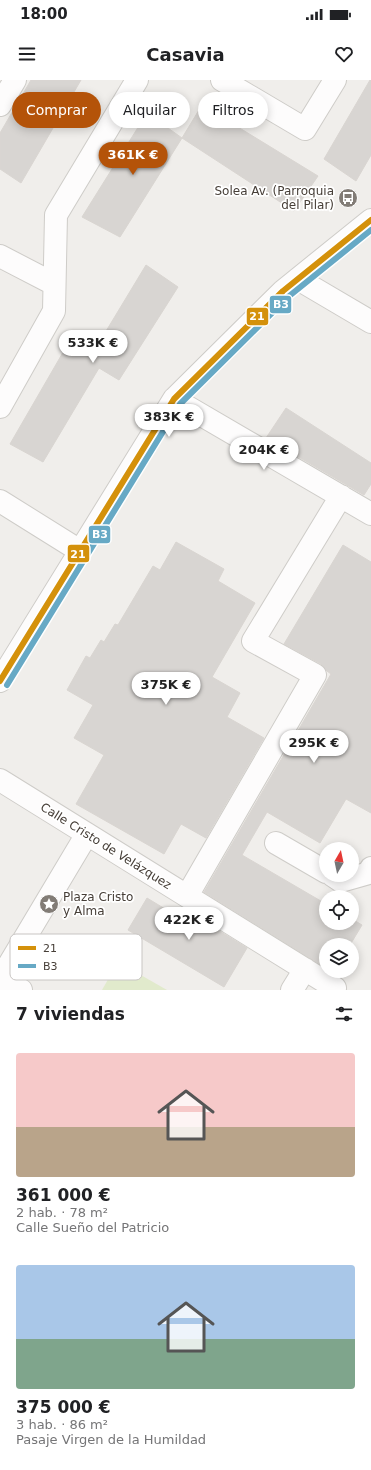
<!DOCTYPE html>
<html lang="es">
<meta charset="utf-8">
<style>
:root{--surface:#fff;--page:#f6f6f6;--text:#202124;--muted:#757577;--accent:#b45309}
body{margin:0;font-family:"DejaVu Sans",sans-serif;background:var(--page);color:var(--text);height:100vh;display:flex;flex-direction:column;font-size:15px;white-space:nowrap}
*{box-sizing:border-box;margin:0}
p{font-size:13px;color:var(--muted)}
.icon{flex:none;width:22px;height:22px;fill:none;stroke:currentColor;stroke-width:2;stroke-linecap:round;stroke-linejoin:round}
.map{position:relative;height:910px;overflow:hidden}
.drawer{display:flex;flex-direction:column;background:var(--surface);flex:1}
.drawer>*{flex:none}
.banner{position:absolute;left:12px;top:12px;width:347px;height:36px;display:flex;gap:8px}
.needle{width:26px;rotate:9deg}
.controls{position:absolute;left:319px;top:762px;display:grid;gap:8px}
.controls a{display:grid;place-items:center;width:40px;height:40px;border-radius:50%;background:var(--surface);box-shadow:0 2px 10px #0003;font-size:20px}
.price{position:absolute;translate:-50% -34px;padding:0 9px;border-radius:14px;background:#fff;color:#222;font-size:13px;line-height:26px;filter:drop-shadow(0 1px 2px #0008)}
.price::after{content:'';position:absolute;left:50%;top:24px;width:12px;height:9px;margin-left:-6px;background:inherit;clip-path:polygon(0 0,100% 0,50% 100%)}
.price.active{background:var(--accent);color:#fff}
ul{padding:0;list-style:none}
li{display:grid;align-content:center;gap:8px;height:212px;padding:0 16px}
li span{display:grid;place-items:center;height:124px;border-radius:4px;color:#555}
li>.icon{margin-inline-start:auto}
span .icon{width:72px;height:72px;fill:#fffc;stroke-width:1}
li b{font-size:17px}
h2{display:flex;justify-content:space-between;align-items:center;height:48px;padding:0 16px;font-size:17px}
.tag{padding:0 14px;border-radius:18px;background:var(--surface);box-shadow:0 2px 10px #0003;font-size:14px;line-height:36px}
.tag.active{background:var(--accent);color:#fff}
.status{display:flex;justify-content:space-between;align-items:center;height:28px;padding:0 20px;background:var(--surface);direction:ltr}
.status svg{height:11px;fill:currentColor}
header{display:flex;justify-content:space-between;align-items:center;height:52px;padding:0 16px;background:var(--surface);font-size:18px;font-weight:700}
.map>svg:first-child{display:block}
.green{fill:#e1eacc}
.building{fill:#d8d5d2;stroke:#d9d5d1}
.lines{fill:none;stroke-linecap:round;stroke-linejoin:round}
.minor-casing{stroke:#ceccc8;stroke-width:24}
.minor{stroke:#fdfcfc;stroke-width:22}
.bus-1-casing{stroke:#fff;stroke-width:9}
.bus-2-casing{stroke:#fff;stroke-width:9}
.bus-1{stroke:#d4910b;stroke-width:6}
.bus-2{stroke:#67a9c5;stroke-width:6}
.labels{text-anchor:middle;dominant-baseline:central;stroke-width:3.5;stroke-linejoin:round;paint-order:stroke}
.poi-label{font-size:12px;fill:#463e37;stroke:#fff;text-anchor:end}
.street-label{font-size:12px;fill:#463e37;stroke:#fff}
.key{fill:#fff;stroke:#c8c5c3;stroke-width:1}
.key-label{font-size:11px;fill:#463e37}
.line-badge{stroke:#fff;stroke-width:1.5}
.badge-label{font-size:11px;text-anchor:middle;font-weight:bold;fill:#fff}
</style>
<div class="status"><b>18:00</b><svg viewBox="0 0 49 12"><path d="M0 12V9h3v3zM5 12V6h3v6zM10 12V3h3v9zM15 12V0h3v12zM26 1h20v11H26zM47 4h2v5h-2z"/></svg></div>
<header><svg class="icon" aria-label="menu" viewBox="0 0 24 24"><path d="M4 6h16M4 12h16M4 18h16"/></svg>Casavia<svg class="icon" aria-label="heart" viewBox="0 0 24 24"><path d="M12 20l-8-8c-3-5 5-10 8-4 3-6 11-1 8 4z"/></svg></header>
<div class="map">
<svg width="371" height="910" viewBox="0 0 371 910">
<rect width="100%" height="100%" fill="#f0eeeb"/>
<!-- green -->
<path class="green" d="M118,882L167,910H102Z"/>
<!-- building -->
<path class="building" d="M31,0H81L21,103L0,89V53Z
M370,0H371V75L356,101L324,79Z
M202,25L318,96L294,131L182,58Z
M147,33L182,58L120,157L82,137Z
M146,185L178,207L119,300L99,288L43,382L10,364L69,262L91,276Z
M286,328L371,383V404L364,415L266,358Z
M176,462L224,489L218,501L255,523L212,597L240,613L227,637L264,658L206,758L181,744L164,774L76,724L104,675L74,658L93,625L67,610L86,576L90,578L101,560L104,562L115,544L118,545L153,486L160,490Z
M343,465L371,482V733L346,719L320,763L267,732L242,775L326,824V843H352V839L362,845L350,865H326V888L204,812L331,594L327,591L321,584L284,564Z
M147,818L185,841L190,833L247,868L224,907L128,850Z"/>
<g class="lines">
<!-- minor casing -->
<g class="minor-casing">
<path id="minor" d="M222,0L305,49L335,0
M0,25L15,0
M0,176L54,204
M298,199L371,242
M174,319L371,434
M0,327L54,231L56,135L137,0
M0,421L80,471
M0,601L174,319L283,211L371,140
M0,700L335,908
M276,763L326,792
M332,795L341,801L369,793L371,788
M187,816L315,595L253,561L341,416
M21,910L1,898L87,754
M292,910L305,889"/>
</g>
<!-- minor -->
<use href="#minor" class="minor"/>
<!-- bus-1 casing -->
<g class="bus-1-casing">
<path id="bus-1" d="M0,601L174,319L283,211L371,140"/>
</g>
<!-- bus-2 casing -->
<g class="bus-2-casing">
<path id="bus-2" d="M7,605L180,324L288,217L371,150"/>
</g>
<!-- bus-1 -->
<use href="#bus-1" class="bus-1"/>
<!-- bus-2 -->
<use href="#bus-2" class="bus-2"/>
</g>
<!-- icons -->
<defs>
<g id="bus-disc" transform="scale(1)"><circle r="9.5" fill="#827c76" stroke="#fff"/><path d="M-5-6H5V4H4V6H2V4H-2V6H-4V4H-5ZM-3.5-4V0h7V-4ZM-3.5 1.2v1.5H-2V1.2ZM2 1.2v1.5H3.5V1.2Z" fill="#fff"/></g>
<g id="sight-disc" transform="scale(1)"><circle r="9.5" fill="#827c76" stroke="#fff"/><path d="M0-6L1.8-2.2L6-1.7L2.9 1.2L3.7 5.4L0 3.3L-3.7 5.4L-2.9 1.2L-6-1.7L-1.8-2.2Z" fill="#fff"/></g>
</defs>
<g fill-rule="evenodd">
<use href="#bus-disc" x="348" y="118"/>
<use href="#sight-disc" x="49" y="824"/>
</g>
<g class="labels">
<!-- poi labels -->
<g class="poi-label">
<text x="334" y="111">Solea Av. (Parroquia<tspan x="334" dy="14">del Pilar)</tspan></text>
<text x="63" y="817" text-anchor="start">Plaza Cristo<tspan x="63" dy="14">y Alma</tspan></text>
</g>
<!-- street labels -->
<g class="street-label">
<text transform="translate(106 766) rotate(32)">Calle Cristo de Velázquez</text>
</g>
</g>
<!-- legend -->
<rect x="10" y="854" width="132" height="46" rx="6" class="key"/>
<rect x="18" y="866" width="18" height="4" fill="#d4910b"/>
<rect x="18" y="884" width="18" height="4" fill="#67a9c5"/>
<g class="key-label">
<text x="43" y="872">21</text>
<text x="43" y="890">B3</text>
</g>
<g class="line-badge">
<rect x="269" y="215" width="23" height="19" rx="4" fill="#67a9c5"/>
<rect x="246" y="227" width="23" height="19" rx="4" fill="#d4910b"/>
<rect x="88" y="445" width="23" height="19" rx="4" fill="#67a9c5"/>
<rect x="67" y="464" width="23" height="19" rx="4" fill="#d4910b"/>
</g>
<g class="badge-label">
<text x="281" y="228">B3</text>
<text x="257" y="240">21</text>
<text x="100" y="458">B3</text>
<text x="78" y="478">21</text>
</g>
</svg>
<div class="controls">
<a><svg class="needle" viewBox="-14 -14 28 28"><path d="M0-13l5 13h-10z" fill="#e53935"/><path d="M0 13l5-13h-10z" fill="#757577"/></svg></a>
<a><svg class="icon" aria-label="locate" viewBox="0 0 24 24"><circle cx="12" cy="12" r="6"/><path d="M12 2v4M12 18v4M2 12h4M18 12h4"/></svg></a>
<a><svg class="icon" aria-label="layers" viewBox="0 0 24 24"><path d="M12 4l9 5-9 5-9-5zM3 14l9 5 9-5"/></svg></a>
</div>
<b class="price active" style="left:133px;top:96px">361K €</b>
<b class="price" style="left:93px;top:284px">533K €</b>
<b class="price" style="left:169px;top:358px">383K €</b>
<b class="price" style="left:264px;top:391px">204K €</b>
<b class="price" style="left:166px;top:626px">375K €</b>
<b class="price" style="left:314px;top:684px">295K €</b>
<b class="price" style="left:189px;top:861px">422K €</b>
<div class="banner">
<a class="tag active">Comprar</a>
<a class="tag">Alquilar</a>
<a class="tag">Filtros</a>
</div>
</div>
<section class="drawer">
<h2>7 viviendas<svg class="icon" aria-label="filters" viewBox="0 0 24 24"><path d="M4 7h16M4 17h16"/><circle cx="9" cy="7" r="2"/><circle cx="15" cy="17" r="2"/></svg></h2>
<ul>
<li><span style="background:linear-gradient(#f6c9c9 60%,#b9a48a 0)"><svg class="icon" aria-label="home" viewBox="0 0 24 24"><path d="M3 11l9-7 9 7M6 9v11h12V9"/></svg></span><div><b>361 000 €</b><p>2 hab. · 78 m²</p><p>Calle Sueño del Patricio</p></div></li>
<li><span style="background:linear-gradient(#a9c7e8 60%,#7fa58c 0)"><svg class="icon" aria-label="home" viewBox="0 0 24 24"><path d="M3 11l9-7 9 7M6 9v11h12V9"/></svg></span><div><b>375 000 €</b><p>3 hab. · 86 m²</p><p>Pasaje Virgen de la Humildad</p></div></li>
</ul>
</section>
